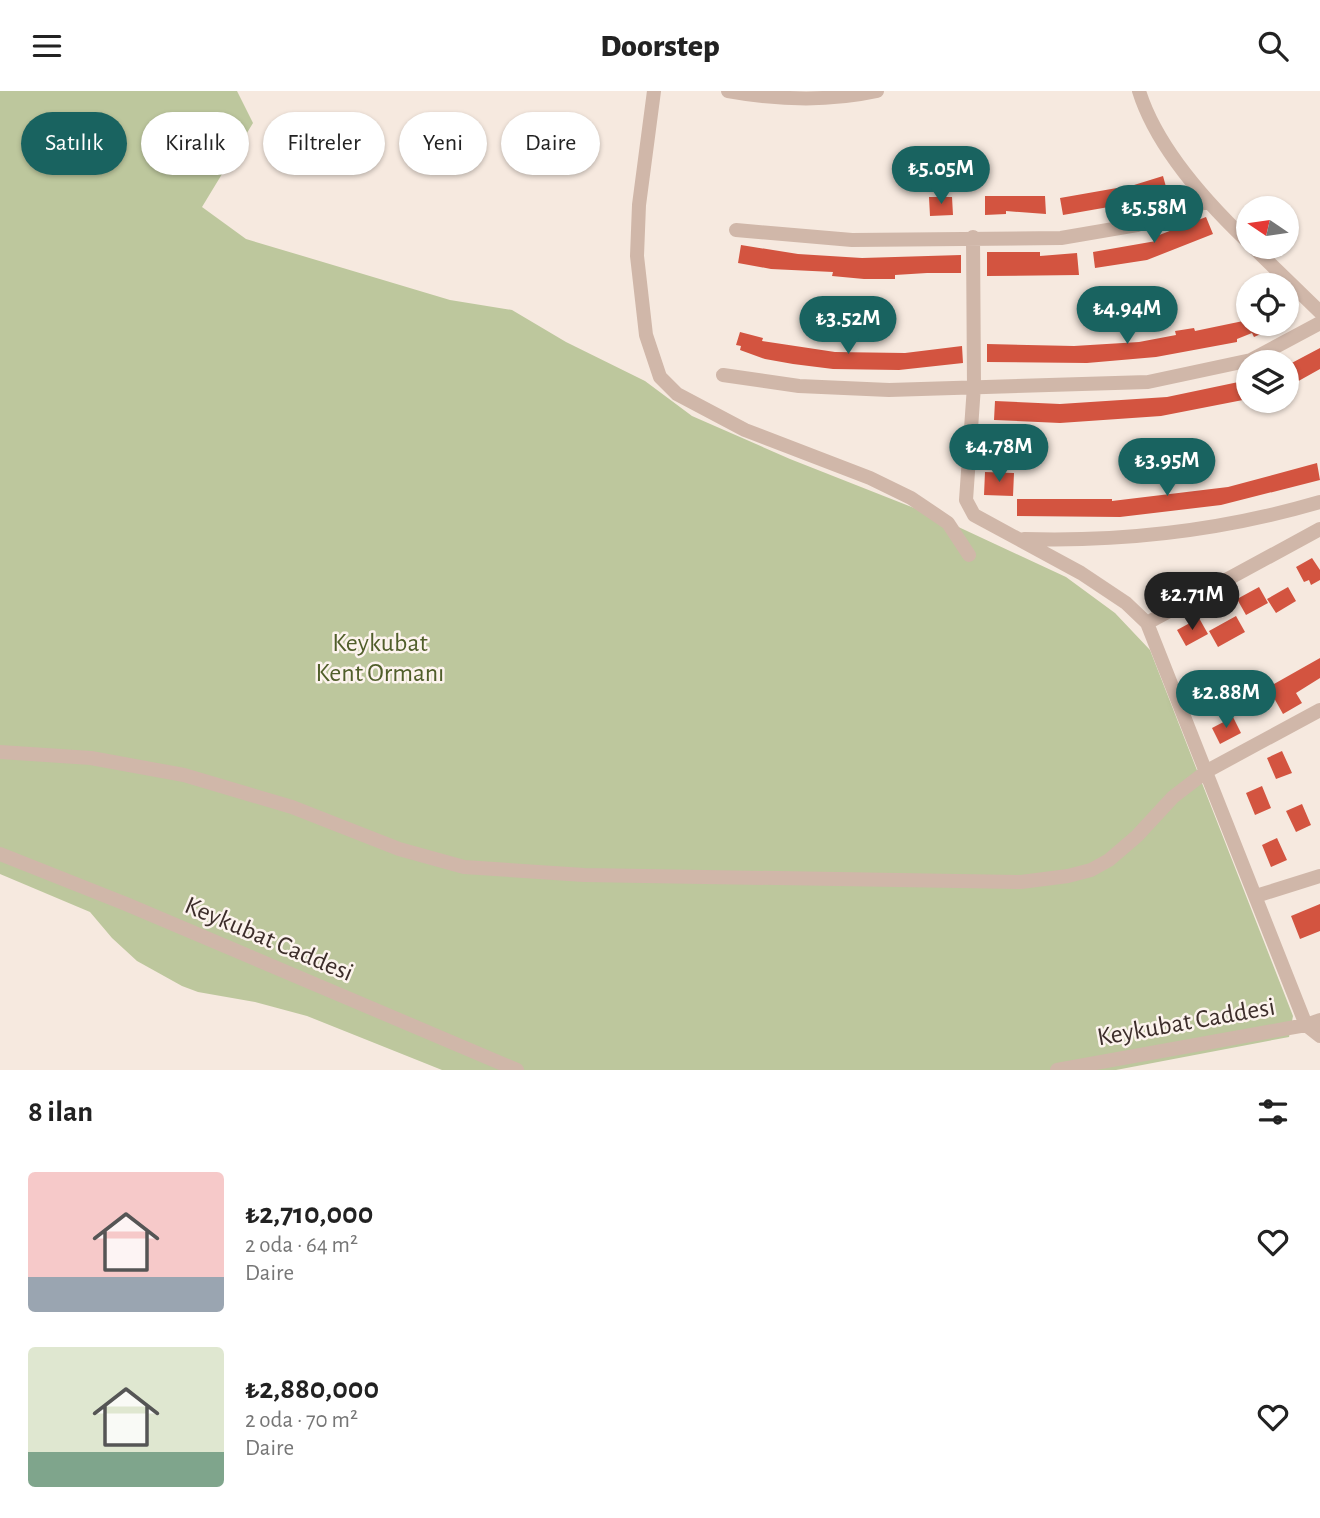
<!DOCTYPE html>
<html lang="tr">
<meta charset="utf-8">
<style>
:root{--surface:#fff;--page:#f2f2f2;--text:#222;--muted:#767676;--accent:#196360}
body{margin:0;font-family:"Alegreya Sans",sans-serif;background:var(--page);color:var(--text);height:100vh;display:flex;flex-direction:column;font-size:26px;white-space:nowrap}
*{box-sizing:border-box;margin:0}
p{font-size:23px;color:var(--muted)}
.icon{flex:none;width:38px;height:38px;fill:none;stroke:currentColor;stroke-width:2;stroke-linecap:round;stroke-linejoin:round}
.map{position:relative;height:979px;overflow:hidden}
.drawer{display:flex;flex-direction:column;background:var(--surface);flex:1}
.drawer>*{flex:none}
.hud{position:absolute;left:21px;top:21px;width:700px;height:63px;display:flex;gap:14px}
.needle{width:46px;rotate:283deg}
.tools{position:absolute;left:1236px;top:105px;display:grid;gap:14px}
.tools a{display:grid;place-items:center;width:63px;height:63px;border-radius:50%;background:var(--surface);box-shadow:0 2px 5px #0004;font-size:35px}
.price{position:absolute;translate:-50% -60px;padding:0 16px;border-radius:24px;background:var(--accent);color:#fff;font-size:23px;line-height:46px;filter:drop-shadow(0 2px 4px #0008)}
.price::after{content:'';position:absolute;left:50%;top:42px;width:21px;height:16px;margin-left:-10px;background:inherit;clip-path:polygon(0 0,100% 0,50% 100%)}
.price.selected{background:#222;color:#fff}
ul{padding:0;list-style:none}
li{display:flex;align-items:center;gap:21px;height:175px;padding:0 28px}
li span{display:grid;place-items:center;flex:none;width:196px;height:140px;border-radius:7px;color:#555}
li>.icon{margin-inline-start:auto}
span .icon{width:84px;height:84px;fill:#fffc;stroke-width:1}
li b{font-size:30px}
h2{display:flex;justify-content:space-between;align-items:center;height:84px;padding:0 28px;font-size:30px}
.pill{padding:0 24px;border-radius:32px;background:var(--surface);box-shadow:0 2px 5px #0004;font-size:24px;line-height:63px}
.pill.selected{background:var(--accent);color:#fff}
header{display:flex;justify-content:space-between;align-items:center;height:91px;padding:0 28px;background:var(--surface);font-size:32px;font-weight:800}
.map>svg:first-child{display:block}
.green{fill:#bdc79d}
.building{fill:#d35440}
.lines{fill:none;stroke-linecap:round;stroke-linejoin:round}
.minor{stroke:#d0b7a9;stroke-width:14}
.labels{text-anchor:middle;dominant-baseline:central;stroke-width:5;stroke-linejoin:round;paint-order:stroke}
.park-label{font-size:26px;fill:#505e2a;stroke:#fcf3ed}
.street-label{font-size:26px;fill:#3c2d2a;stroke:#fcf3ed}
</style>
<header><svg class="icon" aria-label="menu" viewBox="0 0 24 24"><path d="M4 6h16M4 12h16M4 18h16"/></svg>Doorstep<svg class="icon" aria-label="search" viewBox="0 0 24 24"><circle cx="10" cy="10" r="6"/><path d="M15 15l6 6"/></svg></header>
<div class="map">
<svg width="1320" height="979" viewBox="0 0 1320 979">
<rect width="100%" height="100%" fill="#f6e9df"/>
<!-- green -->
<path class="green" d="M0,0H237L253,32L202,116L246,148L450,209L512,219L566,251L645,290L692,325L790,368L937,426L1066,486L1115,522L1150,559L1293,925L1289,946L1116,979H442L307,925L255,911L198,901L182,895L137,870L112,847L90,821L0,783Z"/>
<!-- building -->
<path class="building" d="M1163,85L1168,103L1143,110L1063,124L1060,107L1134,94Z
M985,105H1045L1046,123L1006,120V123L985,124Z
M929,106H952L953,124L930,125Z
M1206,126L1213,143L1147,169L1095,177L1093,161L1156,150L1154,146Z
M741,154L798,163L862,167L961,164V182H927L895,184V188H864L832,185L833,181L771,178L738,172Z
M987,161H1040V165L1077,162L1079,184L987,185Z
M1248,229V233H1283L1254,246L1252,242L1237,248V251L1156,266L1087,272L987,271V253L1074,255L1139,251L1176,244L1175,240L1194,237L1195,240Z
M740,241L763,247L762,250L835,261L905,262L962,255L963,272L899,279L833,278L793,273L765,268L740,259L741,255L736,254Z
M1320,257V278L1286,297V275Z
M1248,289V308L1161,325L1060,332L994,329L995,310L1060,313L1167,306Z
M1317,372L1320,389L1221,414L1120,426L1017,425V408H1112V410L1228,396Z
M985,381L1014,382L1013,405L984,404Z
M1312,467L1320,479V489L1311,494L1309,489L1304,491L1296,476Z
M1259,496L1268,512L1246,524L1237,508Z
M1288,496L1296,510L1276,522L1267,508Z
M1236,525L1245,541L1218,556L1209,540Z
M1199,527L1208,543L1186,555L1177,539Z
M1320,567V587L1296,602L1302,612L1283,623L1274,607L1245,623L1237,608L1257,596L1260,601Z
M1233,626L1241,642L1220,653L1212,637Z
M1282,660L1292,682L1276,688L1267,667Z
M1262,695L1271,717L1255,724L1246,702Z
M1302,713L1311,734L1296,741L1286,720Z
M1277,747L1287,769L1271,776L1262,754Z
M1320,813V840L1300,848L1291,825Z"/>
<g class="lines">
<!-- minor -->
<path class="minor" d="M654,0L639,114L637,165L646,244L660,286L677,303L745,339L870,387L911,407L948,432L969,464
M728,0C778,9 827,11 877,0
M1139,0C1156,55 1207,112 1248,151
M736,139L852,149L1061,147L1137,134L1206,111
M973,146L974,295L966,409L974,424L1081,482L1126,512L1147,532L1306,934L1320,929
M1253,156L1320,221
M723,284L799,295L889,299L1148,291L1251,269L1320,232
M1024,448C1124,451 1224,439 1320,411
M1147,532L1320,438
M0,661L91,667L184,684L292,716L399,758L464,776L584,784L1021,791L1068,785L1091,779L1109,769L1137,745L1173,706L1207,680L1320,619
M0,763L126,813L517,979
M1256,805L1320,785
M1057,979L1306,934L1320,945"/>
</g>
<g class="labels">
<!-- park labels -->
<g class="park-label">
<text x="380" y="552">Keykubat<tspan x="380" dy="30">Kent Ormanı</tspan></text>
</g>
<!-- street labels -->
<g class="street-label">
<text transform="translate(269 848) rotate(23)">Keykubat Caddesi</text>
<text transform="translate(1186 931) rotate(-10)">Keykubat Caddesi</text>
</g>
</g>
</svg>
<div class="tools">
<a><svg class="needle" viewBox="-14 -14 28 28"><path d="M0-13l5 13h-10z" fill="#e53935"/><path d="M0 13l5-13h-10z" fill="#767676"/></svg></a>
<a><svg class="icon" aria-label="locate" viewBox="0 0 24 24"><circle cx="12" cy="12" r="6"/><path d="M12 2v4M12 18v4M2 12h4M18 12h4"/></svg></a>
<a><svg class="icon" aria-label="layers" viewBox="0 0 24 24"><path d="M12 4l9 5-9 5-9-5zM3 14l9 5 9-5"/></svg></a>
</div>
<b class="price" style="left:941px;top:115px">₺5.05M</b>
<b class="price" style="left:1154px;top:154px">₺5.58M</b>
<b class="price" style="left:1127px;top:255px">₺4.94M</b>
<b class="price" style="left:848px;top:265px">₺3.52M</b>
<b class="price" style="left:999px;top:393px">₺4.78M</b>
<b class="price" style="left:1167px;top:407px">₺3.95M</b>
<b class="price selected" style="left:1192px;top:541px">₺2.71M</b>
<b class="price" style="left:1226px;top:639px">₺2.88M</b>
<div class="hud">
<a class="pill selected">Satılık</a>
<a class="pill">Kiralık</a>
<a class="pill">Filtreler</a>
<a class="pill">Yeni</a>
<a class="pill">Daire</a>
</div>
</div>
<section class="drawer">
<h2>8 ilan<svg class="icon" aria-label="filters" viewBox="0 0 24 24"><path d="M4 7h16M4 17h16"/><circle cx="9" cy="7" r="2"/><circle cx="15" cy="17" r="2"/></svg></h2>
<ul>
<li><span style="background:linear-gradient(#f6c9c9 75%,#9aa5b1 0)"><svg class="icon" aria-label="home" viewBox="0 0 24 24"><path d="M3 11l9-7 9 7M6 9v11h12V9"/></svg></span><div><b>₺2,710,000</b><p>2 oda · 64 m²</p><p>Daire</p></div><svg class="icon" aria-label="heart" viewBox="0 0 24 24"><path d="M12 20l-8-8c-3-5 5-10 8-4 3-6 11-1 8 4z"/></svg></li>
<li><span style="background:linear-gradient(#dfe7d0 75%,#7fa58c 0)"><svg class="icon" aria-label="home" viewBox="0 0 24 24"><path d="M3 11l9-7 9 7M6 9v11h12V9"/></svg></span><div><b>₺2,880,000</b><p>2 oda · 70 m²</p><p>Daire</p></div><svg class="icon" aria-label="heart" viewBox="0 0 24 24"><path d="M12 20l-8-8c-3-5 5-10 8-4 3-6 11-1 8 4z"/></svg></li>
</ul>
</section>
